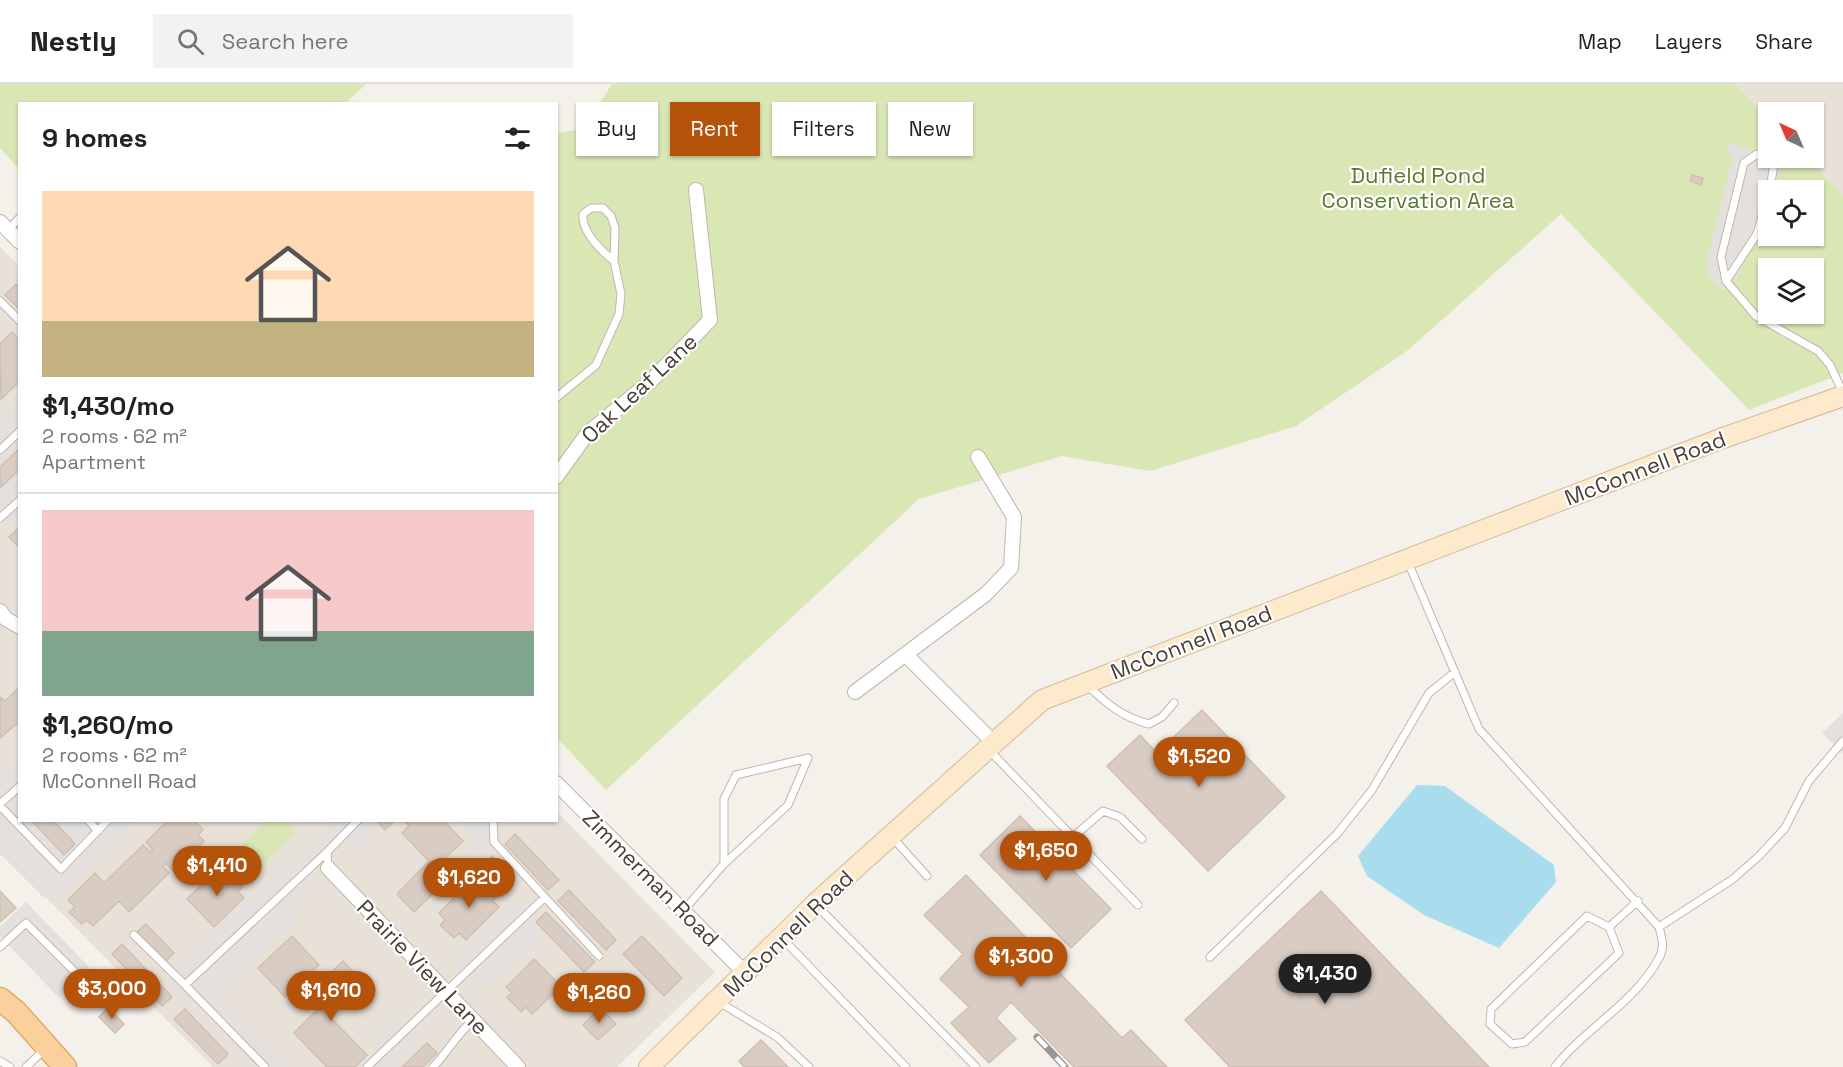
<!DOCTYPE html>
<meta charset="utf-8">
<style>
:root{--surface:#fff;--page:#f2f2f2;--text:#222;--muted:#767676;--line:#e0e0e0;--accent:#b45309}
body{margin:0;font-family:"Space Grotesk",sans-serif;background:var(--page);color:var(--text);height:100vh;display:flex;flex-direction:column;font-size:22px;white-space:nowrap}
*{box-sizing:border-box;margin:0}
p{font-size:20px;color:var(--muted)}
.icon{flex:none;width:33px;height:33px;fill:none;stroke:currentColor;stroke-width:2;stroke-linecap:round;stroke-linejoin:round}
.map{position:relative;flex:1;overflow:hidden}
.panel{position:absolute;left:18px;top:18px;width:540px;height:720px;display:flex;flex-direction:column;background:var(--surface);border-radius:0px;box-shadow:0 2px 4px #0004}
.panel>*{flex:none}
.guide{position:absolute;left:576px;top:18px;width:570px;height:54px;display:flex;gap:12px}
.needle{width:39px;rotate:316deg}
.buttons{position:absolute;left:1758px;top:18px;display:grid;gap:12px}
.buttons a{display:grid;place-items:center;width:66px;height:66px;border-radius:0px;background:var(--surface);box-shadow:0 2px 4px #0004;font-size:30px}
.price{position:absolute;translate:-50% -51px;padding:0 14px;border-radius:21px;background:var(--accent);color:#fff;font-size:20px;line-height:39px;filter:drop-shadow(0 2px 3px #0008)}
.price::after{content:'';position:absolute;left:50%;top:36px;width:18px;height:14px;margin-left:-9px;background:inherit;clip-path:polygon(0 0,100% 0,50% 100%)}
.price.active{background:#222;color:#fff}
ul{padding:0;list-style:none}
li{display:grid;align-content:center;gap:12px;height:318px;padding:0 24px}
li+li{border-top:2px solid var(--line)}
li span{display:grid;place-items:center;height:186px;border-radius:0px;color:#555}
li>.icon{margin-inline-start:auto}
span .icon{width:108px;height:108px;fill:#fffc;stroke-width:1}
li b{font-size:26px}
h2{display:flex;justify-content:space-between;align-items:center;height:72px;padding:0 24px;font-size:26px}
.pill{padding:0 21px;border-radius:0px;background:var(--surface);box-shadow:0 2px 4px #0004;font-size:21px;line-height:54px}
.pill.active{background:var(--accent);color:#fff}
header{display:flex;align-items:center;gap:36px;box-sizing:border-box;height:84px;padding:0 30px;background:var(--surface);border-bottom:2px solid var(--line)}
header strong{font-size:28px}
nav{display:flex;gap:33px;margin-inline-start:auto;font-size:21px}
.search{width:420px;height:54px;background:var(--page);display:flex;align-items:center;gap:15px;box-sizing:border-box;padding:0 21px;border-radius:0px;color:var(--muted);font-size:22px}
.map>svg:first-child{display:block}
.residential{fill:#e8e1d8}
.green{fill:#d9e7b5;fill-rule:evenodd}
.parking{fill:#e3e0de}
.water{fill:#a9ddee}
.building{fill:#d9ccc3;stroke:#d0c0b3;stroke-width:1.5}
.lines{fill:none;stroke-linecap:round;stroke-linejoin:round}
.lane-casing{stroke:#c0b6ad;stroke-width:9}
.street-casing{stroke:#c0b6ad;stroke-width:16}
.secondary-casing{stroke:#d2bb9b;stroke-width:22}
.primary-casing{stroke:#e0aa6c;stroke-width:25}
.lane{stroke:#fff;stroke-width:7}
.street{stroke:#fff;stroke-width:14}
.secondary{stroke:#fde9cc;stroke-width:20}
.primary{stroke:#fbd09d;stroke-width:22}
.rail-casing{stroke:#989898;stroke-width:7}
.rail{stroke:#fff;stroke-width:4.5;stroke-dasharray:14;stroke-linecap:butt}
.labels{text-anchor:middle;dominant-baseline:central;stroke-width:4.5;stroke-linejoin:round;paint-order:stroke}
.park-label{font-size:22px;fill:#56792d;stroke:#fff}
.street-label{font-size:22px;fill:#483f38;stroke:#fff}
</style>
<header>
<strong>Nestly</strong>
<div class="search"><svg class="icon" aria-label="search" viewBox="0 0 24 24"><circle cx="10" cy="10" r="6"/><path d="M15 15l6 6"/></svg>Search here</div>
<nav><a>Map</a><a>Layers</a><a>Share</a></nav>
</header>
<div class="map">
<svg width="1843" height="983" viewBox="0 0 1843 983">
<rect width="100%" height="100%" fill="#f4f0ea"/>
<!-- residential -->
<path class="residential" d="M1735,0H1843V111L1807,74H1814V28H1768V34Z
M0,163L20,183V736H556L557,728L715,888L617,983H213L0,767Z"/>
<!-- green -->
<path class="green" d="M0,0H366L346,19L20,20L19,85L0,64Z
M612,0H1735L1768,34V74H1807L1843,111V289L1749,326L1561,130L1407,267L1296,342L1150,387L1062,372L919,415L606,706L557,654V49L583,45ZM1768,106H1814V152H1768ZM1768,184H1814V230H1768Z
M267,736L284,737L291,743L293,751L265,778L254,780L243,768L245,757Z"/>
<!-- parking -->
<path class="parking" d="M1729,59L1768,70V74H1775L1780,86L1774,106H1768V127L1762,150L1745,175L1739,191L1723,207L1710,193L1706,179L1733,72L1726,68Z
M19,318V364L0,383V336Z
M19,385V430L1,446L0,402Z
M1843,629V669L1822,649Z
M19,679V718L16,721L19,724L20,736L31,737L64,771L75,760L53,737H138L59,814L51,807L44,814L0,770V698Z
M329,737H350L353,740L356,737H368L377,746L358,765L346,754L315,786L300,772L332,740Z
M459,737H500L508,745L489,764L473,765L469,746Z
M293,774L311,793L286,818L300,833L218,913L286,983H256L169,893Z
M517,815L525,823L529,835L543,849L488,903L480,895L475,899L454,877Z
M26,818L90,884L59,914L0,852V843Z
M397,932L421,957L394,983H361L383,962L375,954Z"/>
<!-- water -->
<path class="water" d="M1417,701L1445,702L1554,781L1556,798L1499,864L1424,831L1367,792L1358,772Z"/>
<!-- building -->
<path class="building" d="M1692,91L1703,94L1701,101L1690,97Z
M16,200L20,204V226L5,211Z
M12,248L20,256V297L1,315L0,260Z
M20,364V385L1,403L0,383Z
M20,443V464L9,453Z
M20,603V637L0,654V613L5,617Z
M1202,626L1285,713L1208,787L1107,682L1140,651L1157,669Z
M1020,732L1111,825L1071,864L980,771Z
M31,736H53L75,760L64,771Z
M168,736H194L203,746L198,751L204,757L173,787L166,779L163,782L169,789L129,828L119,817L93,842L87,836L82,840L69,828L75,823L68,816L95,789L104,799L143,761L150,768L153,766L146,758Z
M376,736H395L385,746Z
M404,736H443L463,757L437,782L449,794L414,828L397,810L429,777L402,749L409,742Z
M515,750L559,796L548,806L505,760Z
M492,772L514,796L504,805L482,782Z
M217,786L224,793L229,789L243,803L238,807L244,814L214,843L187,815Z
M966,791L1122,954L1131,946L1167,983H1074L1011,918L996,934L1016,955L989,979L951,939L969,923L940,895L963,870L924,831Z
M481,794L498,811L493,817L499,823L466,856L459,849L454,854L440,841L445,836L439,829L473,795L476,799Z
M569,806L616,856L606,866L558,817Z
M0,807L16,824L0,838Z
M1321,807L1489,983H1230L1185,936Z
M546,828L595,878L584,888L536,838Z
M146,840L174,869L165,878L136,849Z
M292,852L319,881L285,913L258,884Z
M642,852L682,894L664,912L623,870Z
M122,860L172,913L162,922L112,870Z
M534,875L561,902L532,930L526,923L521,928L507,913L512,909L506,903Z
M343,877L361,896L327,930L367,971L355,983H327L294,949L320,923L308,911Z
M600,891L615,906L602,919L588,904Z
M108,924L124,940L115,949L99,933Z
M600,924L616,940L598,956L583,941Z
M185,925L228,970L218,980L174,935Z
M761,956L788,983H744L739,977Z
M427,959L437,969L423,983H402Z"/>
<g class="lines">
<!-- lane casing -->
<g class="lane-casing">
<path id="lane" d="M1770,106L1774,79L1757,70L1744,79L1721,173L1726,197L1756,232L1818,267L1830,281L1843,309
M8,146L20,133
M1726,197L1757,150L1768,111
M0,217L20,237
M556,314L596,281L619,230L621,210L614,177L615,144L611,132L603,124H591L583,130C581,147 601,167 614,177
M0,366L20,347
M0,434L20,416
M1408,478L1479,645L1659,843C1662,854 1665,864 1659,874C1635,919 1585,944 1555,983
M1087,601C1107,620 1122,633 1149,640L1162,633L1174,619
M989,666L1138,821
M0,720L20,702
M0,722L61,785L108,736
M88,736L98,747
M493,736L494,758L599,872
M1073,753L1103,727L1120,733L1142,755
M893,754L927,792
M328,784L327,768L358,736
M815,820L976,983
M683,827L724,780L788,721L808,674L736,691L724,715V780
M1609,843L1619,869L1525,958L1512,960L1490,940L1491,925L1587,832L1609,843L1638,817
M1659,843L1733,795L1759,772L1785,744L1809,697L1843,657
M134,851L185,901
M783,855L906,983
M0,863L26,839L73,886
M1210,873L1337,750L1372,706L1429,609L1455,588
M719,918L777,953L809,983
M0,977L10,983
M26,983L44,966
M265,983L185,901L327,768
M367,983L544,814
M433,983C448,968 457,950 473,936"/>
</g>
<!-- street casing -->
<g class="street-casing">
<path id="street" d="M0,138L20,158
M556,393L587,350L651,297L710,236L696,106
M0,527L6,535L20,543
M906,571L993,658
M855,608L986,510L1011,484L1014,433L978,373
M556,699L745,889
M328,784L518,983"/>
</g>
<!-- secondary casing -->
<g class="secondary-casing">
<path id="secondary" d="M649,983L815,820L1042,616L1723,354L1843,312"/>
</g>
<!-- primary casing -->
<g class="primary-casing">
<path id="primary" d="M0,915L16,928L65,983"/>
</g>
<!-- lane -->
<use href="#lane" class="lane"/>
<!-- street -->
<use href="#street" class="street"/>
<!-- secondary -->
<use href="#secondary" class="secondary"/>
<!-- primary -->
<use href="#primary" class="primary"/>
<!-- rail casing -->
<g class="rail-casing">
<path id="rail" d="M1037,953L1065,983"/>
</g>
<!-- rail -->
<use href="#rail" class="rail"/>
</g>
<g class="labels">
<!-- park labels -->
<g class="park-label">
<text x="1418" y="91">Dufield Pond<tspan x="1418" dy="25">Conservation Area</tspan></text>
</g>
<!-- street labels -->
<g class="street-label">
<text transform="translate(639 304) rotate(-43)">Oak Leaf Lane</text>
<text transform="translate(1645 384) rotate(-21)">McConnell Road</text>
<text transform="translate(1191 558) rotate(-21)">McConnell Road</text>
<text transform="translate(651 794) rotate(45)">Zimmerman Road</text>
<text transform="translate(788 849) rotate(-44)">McConnell Road</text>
<text transform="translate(423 883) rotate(46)">Prairie View Lane</text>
</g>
</g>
</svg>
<div class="buttons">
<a><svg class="needle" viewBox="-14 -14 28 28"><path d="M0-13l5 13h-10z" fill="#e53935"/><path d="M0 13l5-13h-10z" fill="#767676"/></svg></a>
<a><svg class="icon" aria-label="locate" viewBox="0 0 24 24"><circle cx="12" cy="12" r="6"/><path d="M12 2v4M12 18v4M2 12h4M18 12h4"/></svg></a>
<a><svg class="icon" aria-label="layers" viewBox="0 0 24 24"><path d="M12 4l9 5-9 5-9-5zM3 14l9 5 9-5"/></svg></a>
</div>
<b class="price" style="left:1199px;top:704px">$1,520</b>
<b class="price" style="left:1046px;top:798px">$1,650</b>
<b class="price" style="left:217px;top:813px">$1,410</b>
<b class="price" style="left:469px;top:825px">$1,620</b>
<b class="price" style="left:1021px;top:904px">$1,300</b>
<b class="price active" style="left:1325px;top:921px">$1,430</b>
<b class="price" style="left:112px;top:936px">$3,000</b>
<b class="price" style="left:331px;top:938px">$1,610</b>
<b class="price" style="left:599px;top:940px">$1,260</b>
<div class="guide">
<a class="pill">Buy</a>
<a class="pill active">Rent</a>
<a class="pill">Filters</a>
<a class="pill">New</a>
</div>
<section class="panel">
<h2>9 homes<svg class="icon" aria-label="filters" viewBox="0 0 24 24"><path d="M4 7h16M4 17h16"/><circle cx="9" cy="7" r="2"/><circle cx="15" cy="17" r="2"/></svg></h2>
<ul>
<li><span style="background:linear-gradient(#ffd9b3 70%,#c2b280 0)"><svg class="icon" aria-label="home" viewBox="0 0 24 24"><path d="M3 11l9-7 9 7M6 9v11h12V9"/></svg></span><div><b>$1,430/mo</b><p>2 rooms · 62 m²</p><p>Apartment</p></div></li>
<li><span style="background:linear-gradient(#f6c9c9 65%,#7fa58c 0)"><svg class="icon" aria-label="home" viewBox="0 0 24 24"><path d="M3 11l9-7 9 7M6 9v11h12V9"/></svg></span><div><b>$1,260/mo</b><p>2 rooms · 62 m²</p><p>McConnell Road</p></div></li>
</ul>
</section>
</div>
